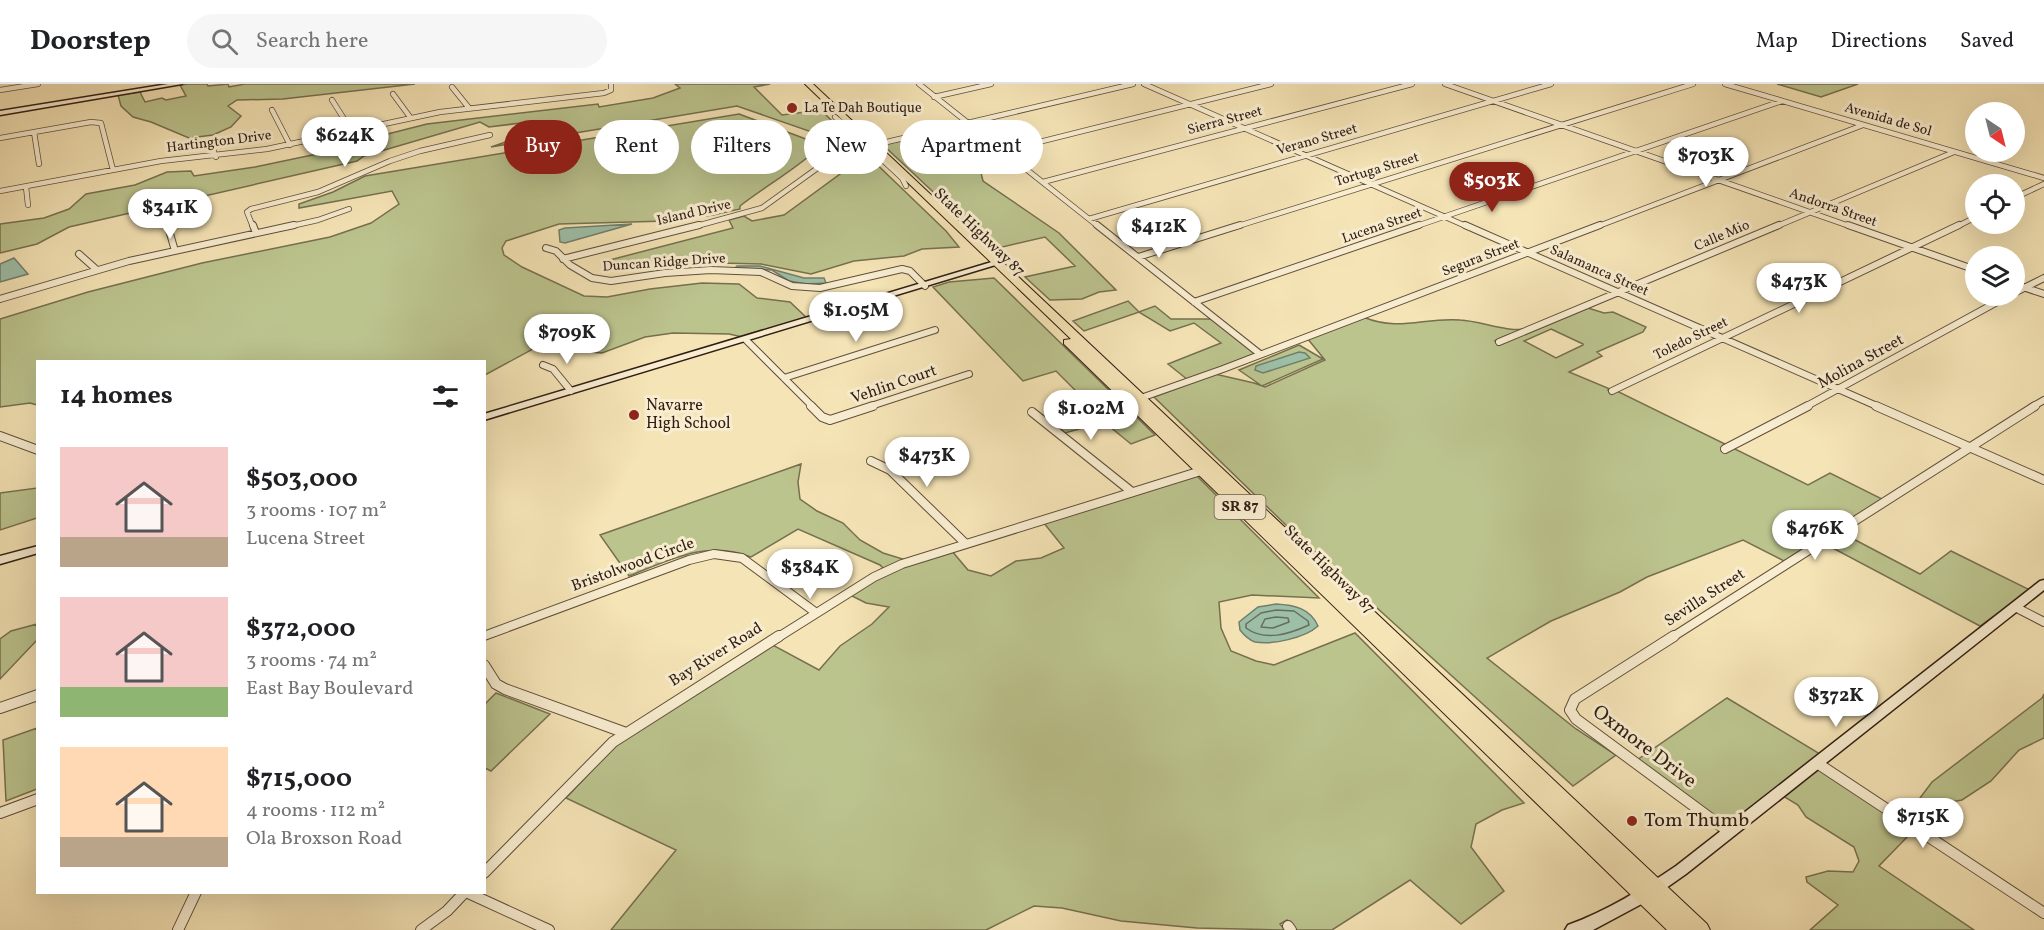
<!DOCTYPE html>
<meta charset="utf-8">
<style>
:root{--surface:#fff;--page:#f6f6f6;--text:#202124;--muted:#757577;--line:#e0e0e0;--accent:#8f2418}
body{margin:0;font-family:Vollkorn,serif;background:var(--page);color:var(--text);height:100vh;display:flex;flex-direction:column;font-size:22px;white-space:nowrap}
*{box-sizing:border-box;margin:0}
p{font-size:20px;color:var(--muted)}
.icon{flex:none;width:33px;height:33px;fill:none;stroke:currentColor;stroke-width:2;stroke-linecap:round;stroke-linejoin:round}
.map{position:relative;flex:1;overflow:hidden}
.side{position:absolute;left:36px;top:276px;width:450px;height:534px;display:flex;flex-direction:column;background:var(--surface);border-radius:0px;box-shadow:0 6px 24px #0002}
.side>*{flex:none}
.banner{position:absolute;left:504px;top:36px;width:570px;height:54px;display:flex;gap:12px}
.needle{width:39px;rotate:145deg}
.buttons{position:absolute;left:1965px;top:18px;display:grid;gap:12px}
.buttons a{display:grid;place-items:center;width:60px;height:60px;border-radius:50%;background:var(--surface);box-shadow:0 6px 24px #0002;font-size:30px}
.price{position:absolute;translate:-50% -51px;padding:0 14px;border-radius:21px;background:#fff;color:#222;font-size:20px;line-height:39px;filter:drop-shadow(0 2px 3px #0008)}
.price::after{content:'';position:absolute;left:50%;top:36px;width:18px;height:14px;margin-left:-9px;background:inherit;clip-path:polygon(0 0,100% 0,50% 100%)}
.price.current{background:var(--accent);color:#fff}
ul{padding:0;list-style:none}
li{display:flex;align-items:center;gap:18px;height:150px;padding:0 24px}
li span{display:grid;place-items:center;flex:none;width:168px;height:120px;border-radius:0px;color:#555}
li>.icon{margin-inline-start:auto}
span .icon{width:72px;height:72px;fill:#fffc;stroke-width:1}
li b{font-size:26px}
h2{display:flex;justify-content:space-between;align-items:center;height:72px;padding:0 24px;font-size:26px}
.chip{padding:0 21px;border-radius:27px;background:var(--surface);box-shadow:0 6px 24px #0002;font-size:21px;line-height:54px}
.chip.current{background:var(--accent);color:#fff}
header{display:flex;align-items:center;gap:36px;box-sizing:border-box;height:84px;padding:0 30px;background:var(--surface);border-bottom:2px solid var(--line)}
header strong{font-size:28px}
nav{display:flex;gap:33px;margin-inline-start:auto;font-size:21px}
.search{width:420px;height:54px;background:var(--page);display:flex;align-items:center;gap:15px;box-sizing:border-box;padding:0 21px;border-radius:33px;color:var(--muted);font-size:22px}
.map>svg:first-child{display:block}
.green{fill:#bcc48e;stroke:#767050;stroke-width:1.5;fill-rule:evenodd}
.water{fill:#9dbfa8;stroke:#717e6c;stroke-width:1.5}
.lines{fill:none;stroke-linecap:round;stroke-linejoin:round}
.shore{stroke:#666e5d;stroke-width:1.5}
.street-far3-casing{stroke:#614f3b;stroke-width:6}
.street-far2-casing{stroke:#614f3b;stroke-width:8}
.street-far1-casing{stroke:#614f3b;stroke-width:10}
.street-casing{stroke:#614f3b;stroke-width:12}
.secondary-casing{stroke:#301d12;stroke-width:3}
.highway-casing{stroke:#301d12;stroke-width:2}
.street-far3{stroke:#f8edd0;stroke-width:4.5}
.street-far2{stroke:#f8edd0;stroke-width:6}
.street-far1{stroke:#f8edd0;stroke-width:8}
.street{stroke:#f8edd0;stroke-width:10}
.secondary{fill:#f8edd0;fill-rule:evenodd}
.highway{fill:#f5e4b6;fill-rule:evenodd}
.poi-dot{fill:#8f2418;stroke:#f8edd0;stroke-width:2}
.labels{text-anchor:middle;dominant-baseline:central;stroke-width:6;stroke-linejoin:round;paint-order:stroke}
.far-poi-label{font-size:14px;fill:#301d12;stroke:#f8edd0;text-anchor:start}
.far-street-label{font-size:14px;fill:#301d12;stroke:#f8edd0}
.shield{fill:#f8edd0;stroke:#6c5b4b;stroke-width:1.5}
.shield-label{font-size:15px;font-weight:bold;fill:#301d12}
.street-label{font-size:16px;fill:#301d12;stroke:#f8edd0}
.poi-label{font-size:16px;fill:#301d12;stroke:#f8edd0;text-anchor:start}
.near-street-label{font-size:20px;fill:#301d12;stroke:#f8edd0}
.near-poi-label{font-size:20px;fill:#301d12;stroke:#f8edd0;text-anchor:start}
</style>
<header>
<strong>Doorstep</strong>
<div class="search"><svg class="icon" aria-label="search" viewBox="0 0 24 24"><circle cx="10" cy="10" r="6"/><path d="M15 15l6 6"/></svg>Search here</div>
<nav><a>Map</a><a>Directions</a><a>Saved</a></nav>
</header>
<div class="map">
<svg width="2044" height="846" viewBox="0 0 2044 846">
<rect width="100%" height="100%" fill="#f5e4b6"/>
<filter id="stains"><feTurbulence type="fractalNoise" baseFrequency=".00333" numOctaves="4"/><feColorMatrix values="0 0 0 0 .2 0 0 0 0 .09 0 0 0 0 .02 0 0 0 .5 -.17"/></filter>
<radialGradient id="worn" r=".72"><stop offset=".6" stop-color="#630" stop-opacity="0"/><stop offset="1" stop-color="#630" stop-opacity=".3"/></radialGradient>
<!-- green -->
<path class="green" d="M188,0H207L208,2L228,0L229,3L245,0H415L283,15L237,16L228,22L241,32L231,43L213,51L189,54L151,38L133,33L121,22L118,11L140,8L145,18L162,14L166,16L186,12L180,1Z
M675,0H770L754,3L782,31L821,26L839,44L843,51L829,54L737,22L491,63L535,48L547,41L529,38L489,43L480,38L364,72L357,77L69,143L37,160L0,169V140L44,134L69,125L86,110L135,101L167,88L191,87L194,92L255,83L336,66L360,57L427,40L598,20L599,23L653,14L680,4Z
M1777,0H1858L1821,13Z
M739,30L822,61C798,84 767,101 740,122V125L713,131L666,137L559,140L506,157L502,164L504,171L522,183L584,212L607,213L650,205L702,199L739,200L757,214L790,218L809,236L747,254L729,250L673,249L645,253L602,269L589,268L579,257L585,251L582,244L555,253L485,291L484,278H38L37,321L30,319L0,323V235L88,208L202,179L330,153L371,139L399,120L392,107L299,124V120L333,108L365,92Z
M934,48L958,66L970,68L978,74L975,80L980,85L983,97L1059,149L1116,206L1099,208L1082,215L1050,216L1025,193L1075,182L1045,153L994,165L882,60Z
M864,68L946,147L959,163L922,165L904,172L854,177L811,190L761,180L720,179L614,184L602,178L733,144L729,136L744,132L752,137L784,131L855,79L851,72Z
M994,194L1155,351L1131,360L1104,338L1065,349L1046,331L1080,311L1056,287L1023,297L933,203L949,198Z
M1128,217L1139,228L1155,222L1171,235H1213L1256,269L1188,296L1168,280L1221,259L1194,239L1170,247L1139,228L1084,247L1073,237Z
M1588,224L1604,229L1613,228L1646,243L1643,248L1597,268L1602,272L1569,288L1610,305L1608,306L1613,309L1617,307L1727,361L1721,364L1727,367L1733,364L1808,401L1830,389L1882,415L1784,477L1743,456L1647,493L1620,508L1551,537L1487,574L1576,645L1616,671L1573,702L1289,444L1154,313L1215,290L1254,299L1265,303L1325,276L1307,254L1363,233C1400,248 1424,233 1460,236C1481,237 1506,248 1526,245L1495,257L1500,260ZM1551,245L1583,260V261L1556,274L1524,257Z
M1299,261L1323,275L1262,302L1239,286Z
M801,380L798,398L800,415L817,427L843,439L860,456L883,469L906,476L875,489L883,484L880,481L798,445L751,473C708,455 669,476 629,492L600,451Z
M1196,391L1319,514L1252,511L1219,518L1221,544L1231,567L1256,577L1274,581L1355,549L1524,719L1502,726L1476,740L1471,763L1504,807L1461,840L1410,796L1332,846H1297L1287,836L1280,840L1285,846L1197,844L1121,837L1062,824L1034,822L986,846H611L676,766L566,714L616,661L771,560L819,586L840,562L872,540L889,523L866,519L850,511L891,487L951,466L968,486L991,492L1016,477L1041,474L1064,464L1043,438Z
M37,404V434L0,446V409Z
M1842,449L1920,490L1951,467L2030,506L1980,542L1825,460Z
M37,540V556L0,595V555L11,547Z
M496,609L550,630L491,687L485,684V620Z
M2044,610V654L2019,666L1991,697L1962,716L1934,721L1920,714L1932,698L2042,614Z
M1727,614L1820,670L1726,742L1637,676Z
M37,644V705L6,717L3,656Z
M1818,685L1913,747L1879,782L1974,846H1810L1838,821L1807,798L1806,793L1828,787L1853,788L1859,777L1854,763L1806,733L1798,721L1783,712Z"/>
<!-- water -->
<path class="water" d="M632,140L565,159L560,158L559,146L565,144Z
M14,174L28,190L0,198V180Z
M737,182H760L804,194H824L826,199L807,200L789,197L772,186L735,184Z
M1299,268L1305,269L1310,274L1263,289L1255,286L1256,282Z
M1276,520C1294,521 1310,524 1318,542C1305,554 1272,561 1255,558C1249,556 1244,551 1240,546L1239,538L1258,523Z"/>
<g class="lines">
<!-- shore -->
<path class="shore" d="M1276,526L1294,527L1308,537L1309,541C1289,550 1265,558 1246,544V540L1261,529Z
M1276,533L1288,534L1289,538L1273,544L1261,543L1265,535Z"/>
<!-- street-far3 casing -->
<g class="street-far3-casing">
<path id="street-far3" d="M919,0L1099,143
M1144,0L1468,143
M1445,0L1852,143
M1725,0L2044,94
M452,3L469,24
M0,6L38,0
M393,10L410,33
M934,13L991,0
M332,16L351,46
M272,26L290,61
M835,33L862,55L872,60
M34,48L39,80
M0,54L91,38L101,39L113,86
M211,60L216,73
M874,61L1133,0
M874,61L871,65L902,94L906,102
M1003,67L1271,0
M1043,98L1412,0
M26,103L28,121
M0,107L161,77L267,65L440,28L604,9L611,6V0
M2014,114L2044,100
M1089,135L1551,0
M253,143L247,128L251,125L318,108L390,77L420,67L490,51
M287,143L318,136L349,125
M693,143L762,124L819,83
M1235,143L1693,0
M1414,143L1782,17
M1596,143L1863,41
M1775,143L1954,68
M1956,143L1976,133"/>
</g>
<!-- street-far2 casing -->
<g class="street-far2-casing">
<path id="street-far2" d="M253,141L256,149
M1097,141L1260,270
M1465,141L1879,323
M1848,141L1976,186
M169,146L175,167
M546,164L556,167L570,181L592,194L611,197L665,189L711,186L761,188L792,202L820,204L902,185L910,187L925,202
M79,170L97,186
M1138,173L1240,141
M563,175L699,141
M2014,200L2044,210
M2014,209L2044,194
M0,215L129,177L294,141
M1194,218L1419,141
M746,256L813,323
M1499,258L1779,141
M543,281L553,285L571,307
M784,294L935,246
M1612,307L1959,141
M1138,315L1223,285L1600,141
M868,323L969,290
M1805,323L2008,212
M2032,323L2044,316"/>
</g>
<!-- street-far1 casing -->
<g class="street-far1-casing">
<path id="street-far1" d="M811,322L822,333L830,336L873,322
M1876,322L2044,396
M1032,328L1132,408
M0,352L38,366
M1725,365L1808,322
M871,377L890,386L965,459
M2015,523L2044,538
M484,552L689,476L714,470L742,474L815,528
M777,554L874,493L902,480L1204,386
M1671,554L2035,322"/>
</g>
<!-- street casing -->
<g class="street-casing">
<path id="street" d="M1674,552L1575,615L1570,626L1576,635L1729,748
M484,581L496,600L505,605L626,649
M0,624L38,611
M1817,679L2044,829
M0,729L38,715
M484,789L613,658L779,552
M466,808L549,846
M1288,842L1291,846
M178,846L196,808
M421,846L447,827L465,808"/>
</g>
<!-- secondary casing -->
<g class="secondary-casing">
<path id="secondary" d="M168,0H182L0,31V27Z
M995,177H1001L1002,179L484,336V330Z
M38,462V469L0,480V472Z
M2044,496V506L1686,790L1649,816L1593,846H1565L1568,841C1607,827 1642,805 1676,782L2040,497Z"/>
</g>
<!-- highway casing -->
<g class="highway-casing">
<path id="highway" d="M805,0H813L1707,840L1710,846H1667L1064,260V256L1071,255Z"/>
</g>
<!-- street-far3 -->
<use href="#street-far3" class="street-far3"/>
<!-- street-far2 -->
<use href="#street-far2" class="street-far2"/>
<!-- street-far1 -->
<use href="#street-far1" class="street-far1"/>
<!-- street -->
<use href="#street" class="street"/>
<!-- secondary -->
<use href="#secondary" class="secondary"/>
<!-- highway -->
<use href="#highway" class="highway"/>
</g>
<!-- markers -->
<g class="poi-dot">
<circle cx="792" cy="24" r="6"/>
<circle cx="634" cy="331" r="6"/>
<circle cx="1632" cy="737" r="6"/>
</g>
<g class="labels">
<!-- far-poi labels -->
<g class="far-poi-label">
<text x="804" y="24">La Te Dah Boutique</text>
</g>
<!-- far-street labels -->
<g class="far-street-label">
<text transform="translate(1888 36) rotate(16)">Avenida de Sol</text>
<text transform="translate(1225 37) rotate(-15)">Sierra Street</text>
<text transform="translate(1317 56) rotate(-16)">Verano Street</text>
<text transform="translate(219 58) rotate(-7)">Hartington Drive</text>
<text transform="translate(1377 86) rotate(-17)">Tortuga Street</text>
<text transform="translate(1833 124) rotate(19)">Andorra Street</text>
<text transform="translate(694 129) rotate(-13)">Island Drive</text>
<text transform="translate(1382 142) rotate(-19)">Lucena Street</text>
<text transform="translate(1722 152) rotate(-23)">Calle Mio</text>
<text transform="translate(1481 174) rotate(-21)">Segura Street</text>
<text transform="translate(664 179) rotate(-4)">Duncan Ridge Drive</text>
<text transform="translate(1599 187) rotate(24)">Salamanca Street</text>
<text transform="translate(1691 255) rotate(-26)">Toledo Street</text>
</g>
<!-- shield labels -->
<rect class="shield" x="1214.5" y="411" width="51" height="24" rx="4.5"/>
<g class="shield-label">
<text x="1240" y="423">SR 87</text>
</g>
<!-- street labels -->
<g class="street-label">
<text transform="translate(979 149) rotate(44)">State Highway 87</text>
<text transform="translate(1861 278) rotate(-29)">Molina Street</text>
<text transform="translate(894 301) rotate(-19)">Vehlin Court</text>
<text transform="translate(633 481) rotate(-20)">Bristolwood Circle</text>
<text transform="translate(1329 486) rotate(44)">State Highway 87</text>
<text transform="translate(1705 514) rotate(-33)">Sevilla Street</text>
<text transform="translate(716 571) rotate(-32)">Bay River Road</text>
</g>
<!-- poi labels -->
<g class="poi-label">
<text x="646" y="322">Navarre<tspan x="646" dy="18">High School</tspan></text>
</g>
<!-- near-street labels -->
<g class="near-street-label">
<text transform="translate(1644 663) rotate(37)">Oxmore Drive</text>
</g>
<!-- near-poi labels -->
<g class="near-poi-label">
<text x="1644" y="737">Tom Thumb</text>
</g>
</g>
<rect width="100%" height="100%" filter="url(#stains)"/>
<rect width="100%" height="100%" fill="url(#worn)"/>
</svg>
<div class="buttons">
<a><svg class="needle" viewBox="-14 -14 28 28"><path d="M0-13l5 13h-10z" fill="#e53935"/><path d="M0 13l5-13h-10z" fill="#757577"/></svg></a>
<a><svg class="icon" aria-label="locate" viewBox="0 0 24 24"><circle cx="12" cy="12" r="6"/><path d="M12 2v4M12 18v4M2 12h4M18 12h4"/></svg></a>
<a><svg class="icon" aria-label="layers" viewBox="0 0 24 24"><path d="M12 4l9 5-9 5-9-5zM3 14l9 5 9-5"/></svg></a>
</div>
<b class="price" style="left:345px;top:84px">$624K</b>
<b class="price" style="left:1706px;top:104px">$703K</b>
<b class="price current" style="left:1492px;top:129px">$503K</b>
<b class="price" style="left:170px;top:156px">$341K</b>
<b class="price" style="left:1159px;top:175px">$412K</b>
<b class="price" style="left:1799px;top:230px">$473K</b>
<b class="price" style="left:856px;top:259px">$1.05M</b>
<b class="price" style="left:567px;top:281px">$709K</b>
<b class="price" style="left:1091px;top:357px">$1.02M</b>
<b class="price" style="left:927px;top:404px">$473K</b>
<b class="price" style="left:1815px;top:477px">$476K</b>
<b class="price" style="left:810px;top:516px">$384K</b>
<b class="price" style="left:1836px;top:644px">$372K</b>
<b class="price" style="left:1923px;top:765px">$715K</b>
<div class="banner">
<a class="chip current">Buy</a>
<a class="chip">Rent</a>
<a class="chip">Filters</a>
<a class="chip">New</a>
<a class="chip">Apartment</a>
</div>
<section class="side">
<h2>14 homes<svg class="icon" aria-label="filters" viewBox="0 0 24 24"><path d="M4 7h16M4 17h16"/><circle cx="9" cy="7" r="2"/><circle cx="15" cy="17" r="2"/></svg></h2>
<ul>
<li><span style="background:linear-gradient(#f6c9c9 75%,#b9a48a 0)"><svg class="icon" aria-label="home" viewBox="0 0 24 24"><path d="M3 11l9-7 9 7M6 9v11h12V9"/></svg></span><div><b>$503,000</b><p>3 rooms · 107 m²</p><p>Lucena Street</p></div></li>
<li><span style="background:linear-gradient(#f6c9c9 75%,#8fb573 0)"><svg class="icon" aria-label="home" viewBox="0 0 24 24"><path d="M3 11l9-7 9 7M6 9v11h12V9"/></svg></span><div><b>$372,000</b><p>3 rooms · 74 m²</p><p>East Bay Boulevard</p></div></li>
<li><span style="background:linear-gradient(#ffd9b3 75%,#b9a48a 0)"><svg class="icon" aria-label="home" viewBox="0 0 24 24"><path d="M3 11l9-7 9 7M6 9v11h12V9"/></svg></span><div><b>$715,000</b><p>4 rooms · 112 m²</p><p>Ola Broxson Road</p></div></li>
</ul>
</section>
</div>
